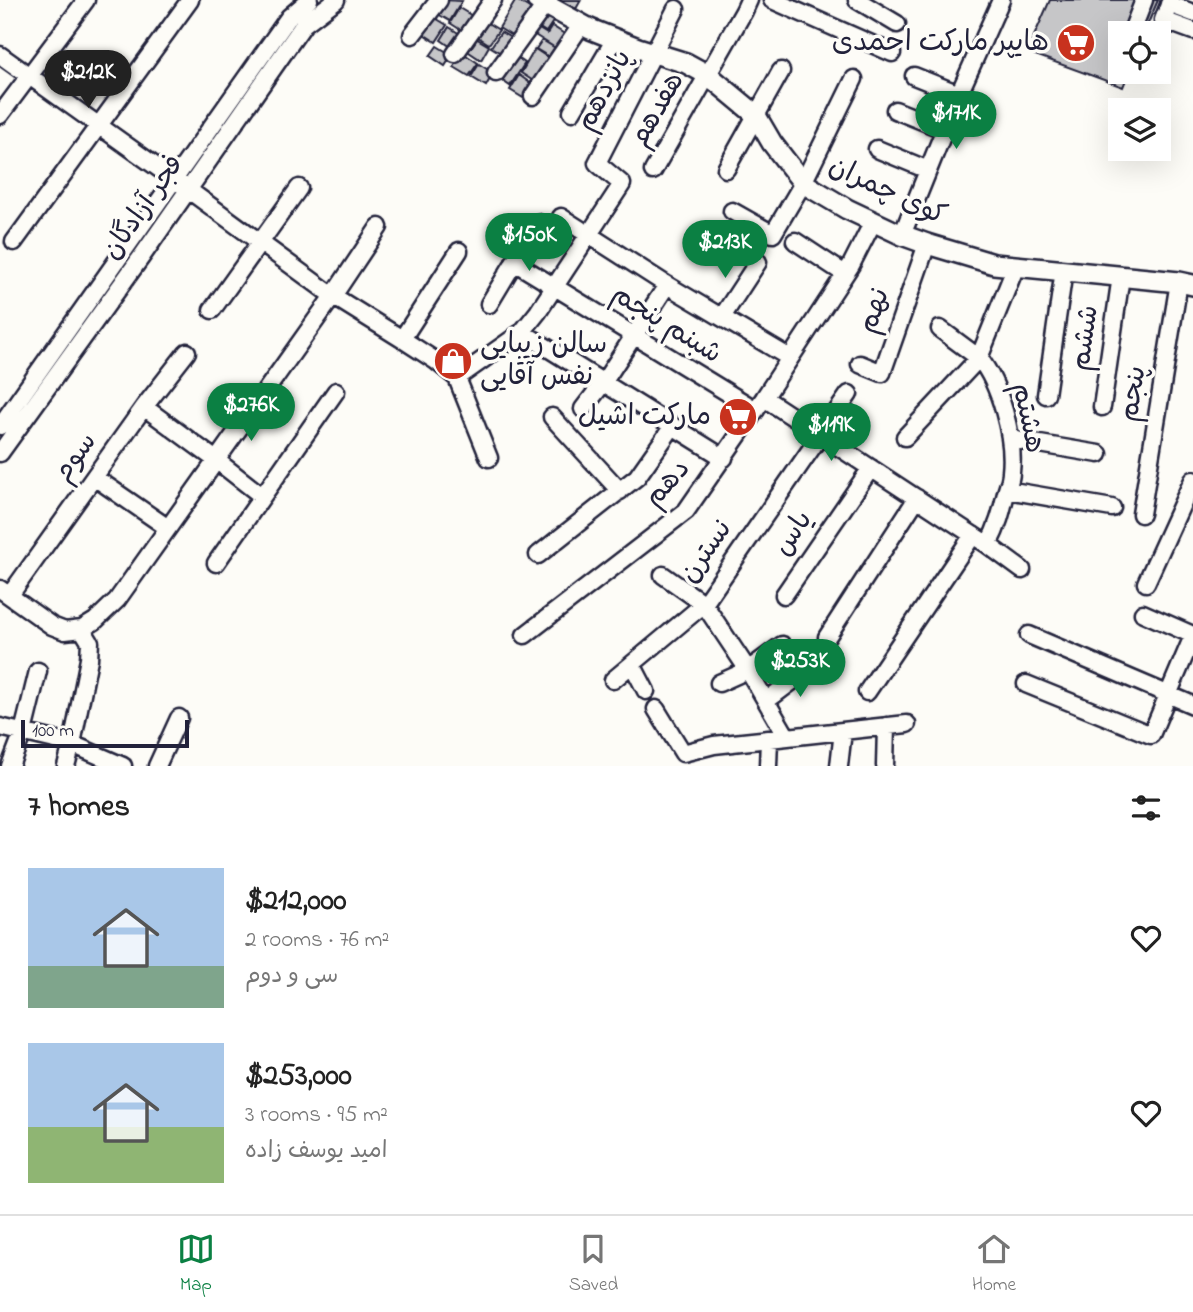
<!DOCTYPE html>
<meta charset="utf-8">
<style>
:root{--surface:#fff;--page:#f6f6f6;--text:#222;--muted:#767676;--line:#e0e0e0;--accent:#0b8043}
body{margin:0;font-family:"Indie Flower","Playpen Sans Arabic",sans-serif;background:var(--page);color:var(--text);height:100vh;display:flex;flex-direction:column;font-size:26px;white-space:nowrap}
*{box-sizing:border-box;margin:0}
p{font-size:23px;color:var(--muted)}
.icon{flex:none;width:38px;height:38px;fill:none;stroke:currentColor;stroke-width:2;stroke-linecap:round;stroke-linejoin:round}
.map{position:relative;height:766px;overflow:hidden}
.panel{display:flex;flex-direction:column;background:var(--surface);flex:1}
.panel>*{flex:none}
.tools{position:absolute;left:1108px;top:21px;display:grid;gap:14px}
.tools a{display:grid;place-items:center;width:63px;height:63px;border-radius:0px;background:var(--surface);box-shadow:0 7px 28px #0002;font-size:35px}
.scale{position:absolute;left:21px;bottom:18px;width:168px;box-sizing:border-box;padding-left:7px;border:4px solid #22223b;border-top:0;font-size:19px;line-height:24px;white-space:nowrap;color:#22223b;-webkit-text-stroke:5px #fdfcf7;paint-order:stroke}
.price{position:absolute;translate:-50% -60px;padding:0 16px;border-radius:24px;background:var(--accent);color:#fff;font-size:23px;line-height:46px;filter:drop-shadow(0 2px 4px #0008)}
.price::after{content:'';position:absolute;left:50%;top:42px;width:21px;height:16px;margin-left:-10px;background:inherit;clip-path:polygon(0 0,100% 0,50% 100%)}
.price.on{background:#222;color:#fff}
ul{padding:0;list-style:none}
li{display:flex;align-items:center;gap:21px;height:175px;padding:0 28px}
li span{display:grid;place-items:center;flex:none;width:196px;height:140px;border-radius:0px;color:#555}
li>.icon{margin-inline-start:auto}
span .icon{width:84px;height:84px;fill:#fffc;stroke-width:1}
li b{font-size:30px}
h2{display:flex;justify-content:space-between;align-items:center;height:84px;padding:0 28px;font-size:30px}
.tabs{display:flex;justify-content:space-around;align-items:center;height:98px;border-top:2px solid var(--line);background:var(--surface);font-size:19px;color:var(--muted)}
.tabs a{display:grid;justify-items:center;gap:4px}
.tabs .on{color:var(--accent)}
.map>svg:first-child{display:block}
.building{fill:#c6c6c8;stroke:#22223b;stroke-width:2}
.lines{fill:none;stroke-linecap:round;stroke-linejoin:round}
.minor-casing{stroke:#22223b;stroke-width:21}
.major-casing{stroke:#22223b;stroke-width:24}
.minor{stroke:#fdfcf7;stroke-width:16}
.major{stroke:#fdfcf7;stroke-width:19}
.labels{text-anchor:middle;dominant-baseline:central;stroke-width:7;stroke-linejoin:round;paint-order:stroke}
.poi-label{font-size:28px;fill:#22223b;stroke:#fdfcf7;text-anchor:end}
.street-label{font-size:28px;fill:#22223b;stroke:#fdfcf7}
</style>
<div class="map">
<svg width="1193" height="766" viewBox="0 0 1193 766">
<rect width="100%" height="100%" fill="#fdfcf7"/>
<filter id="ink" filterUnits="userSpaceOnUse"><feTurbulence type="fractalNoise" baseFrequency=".0143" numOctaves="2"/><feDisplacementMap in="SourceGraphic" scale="14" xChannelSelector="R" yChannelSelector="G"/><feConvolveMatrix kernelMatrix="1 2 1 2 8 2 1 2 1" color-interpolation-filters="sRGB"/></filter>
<g filter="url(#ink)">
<!-- building -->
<path class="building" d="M444,0L462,1L450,21L436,13Z
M516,0L533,10L515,38L499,28Z
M558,0H581L576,9Z
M1050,0H1158L1144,33H1120V72H1129L1123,87L1027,52Z
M459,8L474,17L464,32L450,23Z
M542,13L554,20L546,32L535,25Z
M432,16L447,25L436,42L422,33Z
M481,19L499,30L489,44L472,33Z
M534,26L547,34L552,26L566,35L557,49L530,32Z
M449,27L463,36L454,49L441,40Z
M501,32L514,40L504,55L491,47Z
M474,37L489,46L481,60L466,50Z
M542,40L557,49L551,58L536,49Z
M437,46L452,55L445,66L430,56Z
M535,49L550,59L535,82L521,73Z
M463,53L478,63L469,76L454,67Z
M512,54L525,63L510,86L497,77Z
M479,64L493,73L486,86L471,77Z
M519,75L533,85L525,99L510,90Z"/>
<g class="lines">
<!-- minor casing -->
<g class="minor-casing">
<path id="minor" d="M772,0L892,53
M857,0L897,24
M1171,0L1163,20L1193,31
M1169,4L1193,13
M1132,31L1144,0
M412,35L439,0
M455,54L493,0
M0,55L175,180L333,296L117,600L95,621L82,629L65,631L52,626L0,589
M496,73L545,5
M914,76L959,94
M533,96L582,24
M895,110L945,130
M572,112L615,39
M0,115L86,0
M877,149L928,170
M726,169L781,71
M653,171L744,11L749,0
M732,211L773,234L803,183L854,79
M561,217L667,285L790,358
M379,227L333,296L402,339L436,361L457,378L489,458
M902,235L959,94L1001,0
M795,241L845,274
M14,242L190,0
M514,262L756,410
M489,304L538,223
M212,310L299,188
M722,317L758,262
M522,332L724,458
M402,339L459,251
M860,364L882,373L927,244
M457,378L522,332L538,312L622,184L597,163L676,9
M1046,395L1064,270
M764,398L988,545L1022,570
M144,407L216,460L262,496
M1102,407L1121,276
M583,409L603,383L667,285
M552,417L620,491
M0,426L289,17L309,0
M905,437L979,358L940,329
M1010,439L1099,454
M0,453L142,256L304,24L336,0
M94,477L168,528
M1007,490L1112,508
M1141,514L1179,282
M988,545C998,526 1001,514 1006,493C1008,486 1011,479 1011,472C1015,438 1000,384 979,358L1016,266
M538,555L637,477L673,426
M216,563L336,391
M663,575L704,604L748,670L787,737
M1146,583L1193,480
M10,595L144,407L187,352
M784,595L871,468
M1143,613L1193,635
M525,635L686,511L764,398L851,265L873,222
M1029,635L1193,705
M827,637L917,498
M632,664L646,691
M613,680L704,604L849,394
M719,683L748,670L782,645
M1026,684L1151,735L1193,636
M867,692L973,535
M766,701L811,667
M656,709L683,753L714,745L907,724
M0,727L72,744L123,766
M10,766L23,732L38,671
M66,766L72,744L89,659L90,642L82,629
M157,766L179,718
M768,766L769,739
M839,766L843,731
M885,766L886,726"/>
</g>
<!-- major casing -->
<g class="major-casing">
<path id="major" d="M537,0L590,29L638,48L686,63L708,75L755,114L772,143L803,183L847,209L902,235L927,244L994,264L1179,282L1193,285"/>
</g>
<!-- minor -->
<use href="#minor" class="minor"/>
<!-- major -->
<use href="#major" class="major"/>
</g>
</g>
<!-- icons -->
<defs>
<g id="supermarket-disc" transform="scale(2.0125)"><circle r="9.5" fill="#c8321e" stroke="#fdfcf7"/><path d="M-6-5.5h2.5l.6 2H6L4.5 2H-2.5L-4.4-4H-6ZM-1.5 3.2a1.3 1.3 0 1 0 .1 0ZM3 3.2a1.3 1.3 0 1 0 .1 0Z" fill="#fff"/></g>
<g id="shop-disc" transform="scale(2.0125)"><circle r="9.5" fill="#c8321e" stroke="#fdfcf7"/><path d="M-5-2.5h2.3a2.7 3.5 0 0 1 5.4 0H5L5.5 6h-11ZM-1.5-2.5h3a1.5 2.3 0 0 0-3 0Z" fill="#fff"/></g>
</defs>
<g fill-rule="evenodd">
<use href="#supermarket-disc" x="1076" y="43"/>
<use href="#shop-disc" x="453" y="361"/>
<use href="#supermarket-disc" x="738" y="417"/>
</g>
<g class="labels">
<!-- poi labels -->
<g class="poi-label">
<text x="1049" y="43">هایپر مارکت احمدی</text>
<text x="480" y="345" text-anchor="start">سالن زیبایی<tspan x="480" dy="32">نفس آقایی</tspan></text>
<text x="711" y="417">مارکت اشیل</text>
</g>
<!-- street labels -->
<g class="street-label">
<text transform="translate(605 91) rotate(-62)">پانزدهم</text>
<text transform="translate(658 110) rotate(-60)">هفدهم</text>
<text transform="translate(887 192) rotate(25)">کوی چمران</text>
<text transform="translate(144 208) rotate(-55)">فجر آزادگان</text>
<text transform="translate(875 311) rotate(-71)">نهم</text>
<text transform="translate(666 325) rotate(32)">شبنم پنجم</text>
<text transform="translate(1086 338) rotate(-82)">ششم</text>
<text transform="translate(1134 394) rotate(-81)">پنجم</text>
<text transform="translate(1027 418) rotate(78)">هشتم</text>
<text transform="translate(76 458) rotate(-55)">سوم</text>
<text transform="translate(668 484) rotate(-48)">دهم</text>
<text transform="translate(794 534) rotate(-56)">یاس</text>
<text transform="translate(707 552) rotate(-55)">نسترن</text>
</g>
</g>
</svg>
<div class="tools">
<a><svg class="icon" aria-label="locate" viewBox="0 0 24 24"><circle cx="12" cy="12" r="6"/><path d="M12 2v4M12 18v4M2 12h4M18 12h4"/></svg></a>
<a><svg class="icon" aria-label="layers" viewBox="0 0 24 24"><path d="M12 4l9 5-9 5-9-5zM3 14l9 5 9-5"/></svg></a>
</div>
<div class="scale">100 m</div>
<b class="price on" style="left:88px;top:110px">$212K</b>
<b class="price" style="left:956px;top:151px">$171K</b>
<b class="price" style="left:529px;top:273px">$150K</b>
<b class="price" style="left:725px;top:280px">$213K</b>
<b class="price" style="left:251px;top:443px">$276K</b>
<b class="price" style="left:831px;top:463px">$119K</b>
<b class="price" style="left:800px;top:699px">$253K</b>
</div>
<section class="panel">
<h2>7 homes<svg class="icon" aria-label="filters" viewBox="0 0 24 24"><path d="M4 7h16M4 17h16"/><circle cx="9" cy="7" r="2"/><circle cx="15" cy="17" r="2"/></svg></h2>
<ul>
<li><span style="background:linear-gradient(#a9c7e8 70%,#7fa58c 0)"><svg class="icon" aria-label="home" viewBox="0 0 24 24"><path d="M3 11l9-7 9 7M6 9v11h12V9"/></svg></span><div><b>$212,000</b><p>2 rooms · 76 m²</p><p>سی و دوم</p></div><svg class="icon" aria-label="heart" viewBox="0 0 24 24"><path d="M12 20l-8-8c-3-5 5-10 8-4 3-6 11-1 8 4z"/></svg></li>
<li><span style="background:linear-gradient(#a9c7e8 60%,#8fb573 0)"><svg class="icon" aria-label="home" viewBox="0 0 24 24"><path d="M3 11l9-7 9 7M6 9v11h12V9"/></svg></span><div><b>$253,000</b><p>3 rooms · 95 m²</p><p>امید یوسف زاده</p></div><svg class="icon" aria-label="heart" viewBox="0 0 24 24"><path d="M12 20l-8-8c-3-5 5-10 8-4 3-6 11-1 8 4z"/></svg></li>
</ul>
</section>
<nav class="tabs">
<a class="on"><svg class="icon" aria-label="map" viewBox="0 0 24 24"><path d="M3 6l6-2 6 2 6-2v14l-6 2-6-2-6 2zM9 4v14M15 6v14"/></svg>Map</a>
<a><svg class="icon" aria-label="saved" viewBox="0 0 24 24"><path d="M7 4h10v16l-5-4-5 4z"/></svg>Saved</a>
<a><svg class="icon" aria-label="home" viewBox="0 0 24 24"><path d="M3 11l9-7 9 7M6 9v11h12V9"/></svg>Home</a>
</nav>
